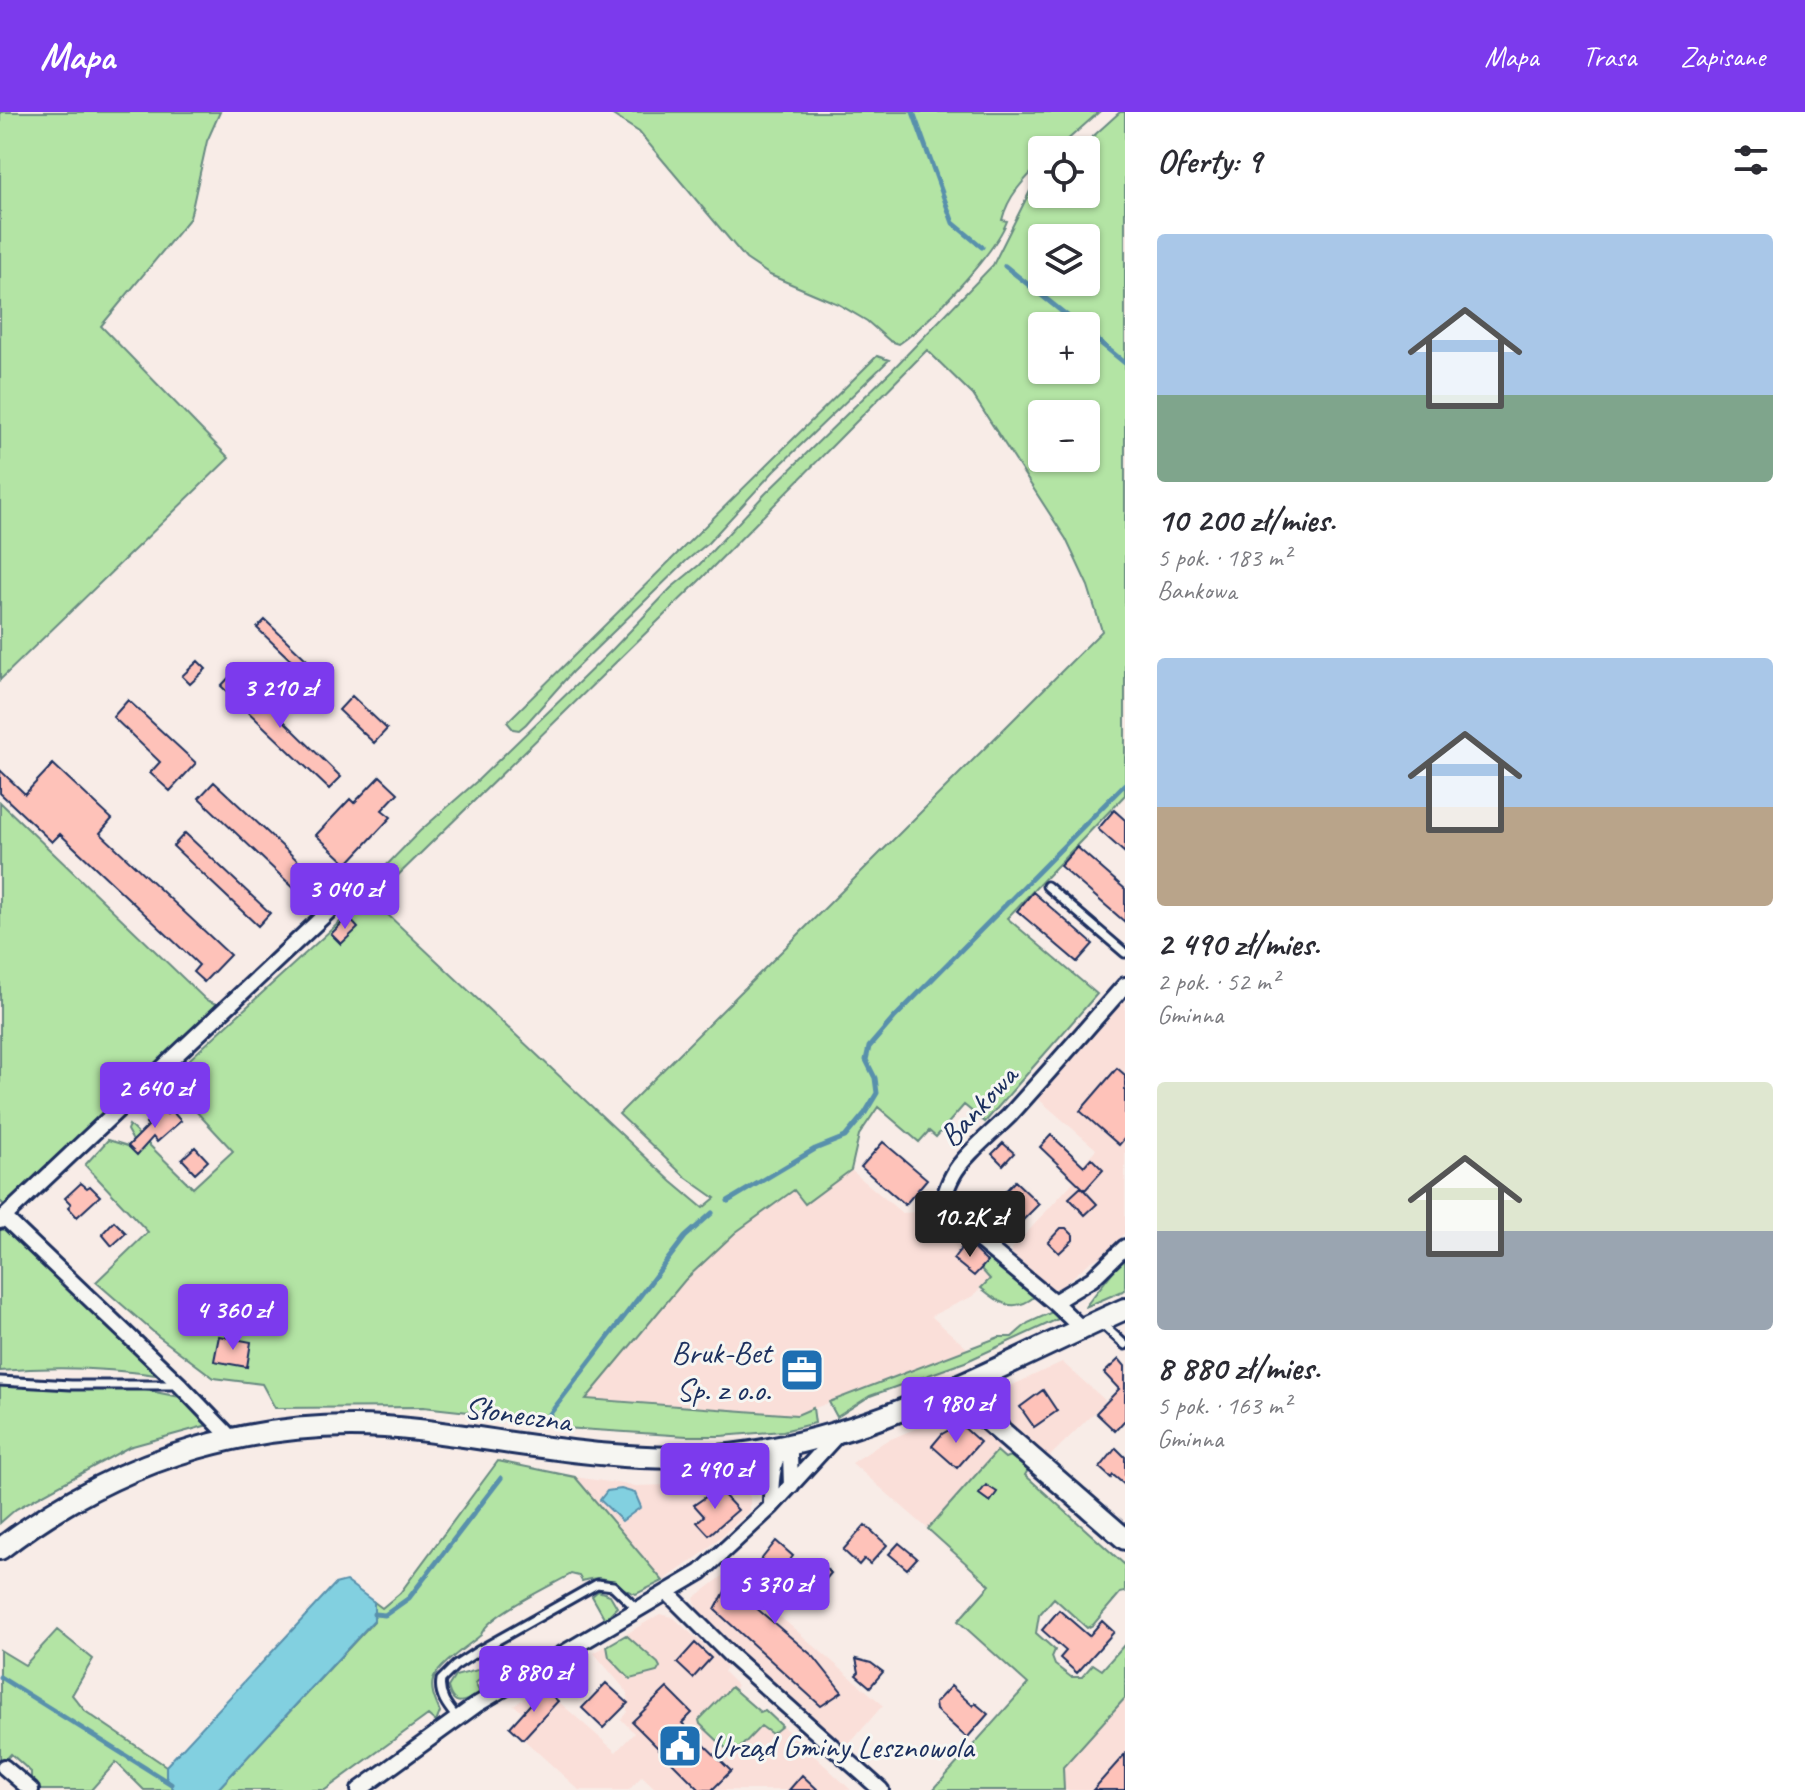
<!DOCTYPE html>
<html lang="pl">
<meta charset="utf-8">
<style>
:root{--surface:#fff;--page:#f2f2f3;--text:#2b2b33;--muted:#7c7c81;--accent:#7c3aed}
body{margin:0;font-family:Caveat,sans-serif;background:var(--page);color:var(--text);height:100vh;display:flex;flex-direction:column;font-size:30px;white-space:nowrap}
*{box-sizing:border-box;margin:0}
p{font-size:26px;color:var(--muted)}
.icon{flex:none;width:44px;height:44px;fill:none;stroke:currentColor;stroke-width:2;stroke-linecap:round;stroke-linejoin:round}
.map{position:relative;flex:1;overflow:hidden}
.details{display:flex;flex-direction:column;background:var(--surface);width:680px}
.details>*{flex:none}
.tools{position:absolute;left:1028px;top:24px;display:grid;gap:16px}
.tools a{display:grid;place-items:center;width:72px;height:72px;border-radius:8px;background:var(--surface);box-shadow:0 2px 6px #0004;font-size:40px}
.price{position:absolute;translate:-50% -68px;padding:0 18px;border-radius:8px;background:var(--accent);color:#fff;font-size:26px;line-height:52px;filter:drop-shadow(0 2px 4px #0008)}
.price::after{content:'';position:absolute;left:50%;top:48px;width:24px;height:18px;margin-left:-12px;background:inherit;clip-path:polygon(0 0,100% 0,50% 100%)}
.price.active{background:#222;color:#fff}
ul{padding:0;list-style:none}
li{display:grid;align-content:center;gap:16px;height:424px;padding:0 32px}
li span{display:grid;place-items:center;height:248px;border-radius:8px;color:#555}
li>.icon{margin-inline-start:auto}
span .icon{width:144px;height:144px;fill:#fffc;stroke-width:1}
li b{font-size:34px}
h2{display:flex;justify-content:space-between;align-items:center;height:96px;padding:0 32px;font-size:34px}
header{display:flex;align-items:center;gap:48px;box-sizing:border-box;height:112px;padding:0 40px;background:var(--accent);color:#fff}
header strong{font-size:38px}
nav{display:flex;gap:44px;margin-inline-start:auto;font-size:28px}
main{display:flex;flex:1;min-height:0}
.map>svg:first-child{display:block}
.built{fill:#fadfd9}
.green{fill:#b3e4a4;stroke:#678a81;stroke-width:2;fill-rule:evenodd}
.water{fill:#82d0e0;stroke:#5990ac;stroke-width:2}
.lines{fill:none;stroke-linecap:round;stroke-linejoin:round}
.stream{stroke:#5990ac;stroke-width:5}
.building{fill:#fec2b9;stroke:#1b2f5e;stroke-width:2}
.lane-casing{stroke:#1b2f5e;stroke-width:13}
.street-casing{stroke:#1b2f5e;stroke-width:20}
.secondary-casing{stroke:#1b2f5e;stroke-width:26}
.lane{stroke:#f6f6f2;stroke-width:7}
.street{stroke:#f6f6f2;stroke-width:14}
.secondary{stroke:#f6f6f2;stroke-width:20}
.labels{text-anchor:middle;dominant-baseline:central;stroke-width:6;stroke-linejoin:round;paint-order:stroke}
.street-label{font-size:32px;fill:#1b2f5e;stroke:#f6f6f2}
.poi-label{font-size:32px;fill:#1b2f5e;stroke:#f6f6f2;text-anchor:end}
</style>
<header>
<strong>Mapa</strong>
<nav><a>Mapa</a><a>Trasa</a><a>Zapisane</a></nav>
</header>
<main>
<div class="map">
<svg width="1125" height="1678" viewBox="0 0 1125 1678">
<rect width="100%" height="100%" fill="#f8ece7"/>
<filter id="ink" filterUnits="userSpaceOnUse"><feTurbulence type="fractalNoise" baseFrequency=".0125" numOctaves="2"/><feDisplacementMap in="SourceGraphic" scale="16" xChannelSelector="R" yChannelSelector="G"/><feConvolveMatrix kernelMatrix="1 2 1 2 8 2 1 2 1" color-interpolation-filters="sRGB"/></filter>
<g filter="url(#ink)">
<!-- built -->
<path class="built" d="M1125,883V1120L1110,1139L1090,1150L1060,1176L1051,1177L1012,1142V1137L1074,1069L1071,1065L1096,1037L1035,984Z
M851,1058L902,1101L931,1099L935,1112L961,1135L966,1130L987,1150L981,1157L990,1167L973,1184L931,1204L968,1237L797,1303L586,1287L685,1168L736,1120L795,1078L805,1091Z
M1062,1250L1106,1289L1048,1346L988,1292L987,1285Z
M954,1300L969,1305L1001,1334L928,1417L852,1351L884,1330Z
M575,1365L636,1374L738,1371L750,1385V1398L703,1441L663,1469Z
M728,1460L883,1593L845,1637L699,1506L702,1504L698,1501L694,1486Z
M660,1502L673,1505L727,1554L724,1560L737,1573L735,1577L760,1600L765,1598L851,1678H657L642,1664L629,1678H579L510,1615L523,1601L514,1593L542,1575L616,1640L634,1621L621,1607L627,1600L628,1581L594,1541Z
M1125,1586V1678H1064L1063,1656Z"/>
<!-- green -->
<path class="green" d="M0,0H220L207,29L190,106L101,214L229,346L0,568Z
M608,0H1099L1056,38H1042V51C1024,67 1008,84 1002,108L1007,109C995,141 928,212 899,232L890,229L867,209L838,192L770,163L746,147L639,20Z
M1120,0H1125V683L1007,806L1097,882L985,1010L964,993L936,1025L929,1019L919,1030L878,995L859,1023L851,1058L805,1092L794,1078L736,1120L685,1168L586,1287L797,1303L813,1296L815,1311L783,1319L721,1324H687L564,1316L533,1307L423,1295L275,1296L262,1272L214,1266L158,1224L96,1170L148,1120L85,1053L108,1028L128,1034L133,1029L127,1018L129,1013L193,1076L233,1039L167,968L368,784L672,1070L703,1096L715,1086L684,1064L619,1002L1102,519L1088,474L1066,427L973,283L927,238L701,467L384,777L374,766L420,719L476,670L612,538L671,476L699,453L765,382L892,258L993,153L1030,79L1042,65V82H1086V38H1078ZM1042,126H1086V170H1042ZM1042,214H1086V258H1042ZM1042,302H1086V346H1042Z
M877,244L889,248L774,359L708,431L686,449L572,560L526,612L519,618L513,617L507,610Z
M0,690L206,888L219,893L5,1094L0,1089Z
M3,1114L163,1264C110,1256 53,1254 0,1259V1117Z
M1125,1144V1178L1085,1195Z
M989,1147L1034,1185C1013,1202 998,1190 981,1176L990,1167L981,1157Z
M1052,1200L1059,1202L1058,1207L965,1250L870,1284L837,1305L829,1290L999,1225H1012L1028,1211Z
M0,1274L135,1276L185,1286L203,1302L208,1313L129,1335L16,1397L0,1411Z
M997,1339L1005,1346L1010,1344L1028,1358L1025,1363L1125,1453V1480L1120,1481L1093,1513L1087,1516L1054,1486L1039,1503L1036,1521L1055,1538L1052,1545L1055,1553L1071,1565H1082L1093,1552L1102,1558L1125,1532V1586L1063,1655L1064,1678H933L1028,1572L958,1509L990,1473L928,1417Z
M498,1349L575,1365L663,1469L636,1482C613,1475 611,1460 582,1469L579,1464L571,1462C551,1474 487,1503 481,1523C469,1533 437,1554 433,1568C430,1579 436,1590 440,1600L436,1610L428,1603L325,1678H217L374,1509V1490L382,1496L400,1481Z
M598,1479L610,1483L617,1495L605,1507L592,1484Z
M57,1518L93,1547L72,1583L85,1599L166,1654V1665L174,1678H144L116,1650L91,1678H39L31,1671V1660L11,1642L0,1654V1538L25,1553Z
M626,1523L658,1551L660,1555L657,1560L630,1567L609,1545L607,1534Z
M503,1551L505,1553L475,1571L480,1581C465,1590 453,1597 448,1575L455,1564Z
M731,1575L760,1600L765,1598L782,1614L772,1622L761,1614L733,1643L700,1612L699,1608Z"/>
<!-- water -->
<path class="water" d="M621,1377L635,1381L641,1395L622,1409L600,1388L607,1379Z
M346,1469L374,1490V1508L217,1678H174L166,1665V1654L335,1472Z"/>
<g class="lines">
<!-- stream -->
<path class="stream" d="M913,0L953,111L982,135
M1005,154L1080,214
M1086,219L1125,251
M728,1089L815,1037L845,1025L865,1001L877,981L875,966L866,948L869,935L894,906L1125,672
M546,1307L685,1125L712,1101
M374,1502L385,1503L409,1486L501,1366
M0,1565L171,1672"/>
</g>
<!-- building -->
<path class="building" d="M265,508L330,570L322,578L257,516Z
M198,549L206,557L190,572L182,564Z
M234,560L341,665L329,677L221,574Z
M352,584L387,617L374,631L339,598Z
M128,588L196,651L170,679L150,661L160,650L113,605Z
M53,652L112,707L100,721L230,843L204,870L193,860L199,853L60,722L52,730L0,681V658L25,682Z
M380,664L398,681L382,698L391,705L347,752L316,723L350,687L354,691Z
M214,670L314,764L299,781L199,686Z
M1114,698L1125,708V741L1098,717Z
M185,721L270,801L258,814L173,734Z
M1077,735L1125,777V810L1060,754Z
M1033,780L1093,832L1077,850L1017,799Z
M348,805L358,816L341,832L331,822Z
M1117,956L1125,963V1026L1119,1033L1080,999Z
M162,997L167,1002L171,998L181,1009L157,1030L153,1025L137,1043L128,1034L148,1014L146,1011Z
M1051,1023L1084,1054L1091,1046L1103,1058L1085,1078L1040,1035Z
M883,1030L927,1067L905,1093L861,1055Z
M1003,1031L1014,1041L1003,1053L992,1042Z
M195,1035L208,1049L195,1061L182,1047Z
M1015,1069L1039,1092L1022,1109L999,1086Z
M81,1071L87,1076L90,1074L100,1084L77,1105L68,1095L71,1092L65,1086Z
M1081,1075L1097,1092L1085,1103L1069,1086Z
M114,1109L126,1121L112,1134L102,1122Z
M1061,1116H1066L1073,1123V1128L1059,1141L1048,1130Z
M966,1130L987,1150L974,1164L953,1147Z
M219,1224L251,1230L247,1255L214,1249Z
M807,1247L813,1260L796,1265L792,1254Z
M1119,1247L1125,1254V1308L1115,1319L1096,1301L1119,1277L1104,1261Z
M1043,1278L1057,1299L1034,1315L1020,1295Z
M960,1312L980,1330L957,1356L932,1334L942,1322Z
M1116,1336L1125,1345V1373L1113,1363L1111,1366L1100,1356Z
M986,1373L997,1380L990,1390L979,1382Z
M716,1378L718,1380L720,1379L738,1398L709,1423L697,1410L704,1404L694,1393Z
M865,1413L887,1433L870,1452L864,1447L859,1453L843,1438Z
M776,1429L793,1444L790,1448L800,1457L793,1466L785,1460L755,1495L814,1545L842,1580L821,1594L715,1498L729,1472L736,1479Z
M899,1431L917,1446L907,1457L889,1442Z
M818,1450L831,1461L815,1480L802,1469Z
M1059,1498L1089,1524L1102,1509L1114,1520L1077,1561L1060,1546L1066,1539L1042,1518Z
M695,1531L711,1546L693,1566L677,1551Z
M856,1547L871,1551L883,1560L870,1575L856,1563L859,1560Z
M606,1571L628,1591L603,1616L582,1596Z
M951,1574L973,1594L975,1591L988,1602L967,1626L936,1598L935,1591Z
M667,1576L692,1601L682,1611L731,1659L712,1678H700L632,1610Z
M544,1577L558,1589L523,1627L510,1615Z
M1125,1642V1678H1093Z
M802,1663L818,1678H789Z"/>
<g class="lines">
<!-- lane casing -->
<g class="lane-casing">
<path id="lane" d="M1047,774L1125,841
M1100,1210L1125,1233
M0,1269L71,1273H177
M457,1606C448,1595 438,1583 441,1568L455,1554L478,1539L597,1472L613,1474L637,1497"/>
</g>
<!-- street casing -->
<g class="street-casing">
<path id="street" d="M4,1105L180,1273L231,1326
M0,1109L365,765
M1054,1190L1092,1167L1125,1135
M1081,1216L1054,1190L949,1103C941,1089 946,1076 953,1063C963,1044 993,1020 1009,1004C1048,961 1086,917 1125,873
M737,1342L753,1355L771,1376
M771,1395C771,1376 771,1349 784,1333L790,1342L791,1374
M668,1481L730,1543L881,1678
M4,1655L31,1678
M359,1678L476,1593L701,1460L771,1395L837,1323"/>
</g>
<!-- secondary casing -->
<g class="secondary-casing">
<path id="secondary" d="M951,1276L1125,1427
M0,1437C120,1344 267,1300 418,1318C519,1330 616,1352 718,1344C863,1332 995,1255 1125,1197"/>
</g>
<!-- lane -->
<use href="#lane" class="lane"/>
<!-- street -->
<use href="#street" class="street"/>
<!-- secondary -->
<use href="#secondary" class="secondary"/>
</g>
</g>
<!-- icons -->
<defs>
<g id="office-square" transform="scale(2.3)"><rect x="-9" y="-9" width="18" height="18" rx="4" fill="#1f6fb2" stroke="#f6f6f2"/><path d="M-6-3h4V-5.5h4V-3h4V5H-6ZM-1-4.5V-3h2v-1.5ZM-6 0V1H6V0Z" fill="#fff"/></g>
<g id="civic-square" transform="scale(2.3)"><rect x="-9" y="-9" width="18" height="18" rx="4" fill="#1f6fb2" stroke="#f6f6f2"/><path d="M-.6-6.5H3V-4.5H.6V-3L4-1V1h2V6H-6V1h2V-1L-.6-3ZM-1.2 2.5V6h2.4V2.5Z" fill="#fff"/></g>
</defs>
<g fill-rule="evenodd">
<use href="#office-square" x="802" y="1258"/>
<use href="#civic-square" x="680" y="1634"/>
</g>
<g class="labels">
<!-- street labels -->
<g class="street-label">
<text transform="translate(978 994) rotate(-47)">Bankowa</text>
<text transform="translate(518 1302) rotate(8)">Słoneczna</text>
</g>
<!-- poi labels -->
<g class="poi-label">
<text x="771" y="1240">Bruk-Bet<tspan x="771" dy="37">Sp. z o.o.</tspan></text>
<text x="711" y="1634" text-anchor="start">Urząd Gminy Lesznowola</text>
</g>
</g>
</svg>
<div class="tools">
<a><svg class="icon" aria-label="locate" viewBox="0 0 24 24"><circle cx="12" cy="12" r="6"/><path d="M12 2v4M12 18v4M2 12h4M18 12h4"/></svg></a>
<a><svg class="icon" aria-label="layers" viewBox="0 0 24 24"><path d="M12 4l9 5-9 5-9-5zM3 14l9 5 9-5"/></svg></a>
<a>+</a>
<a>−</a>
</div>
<b class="price" style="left:280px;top:618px">3 210 zł</b>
<b class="price" style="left:345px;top:819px">3 040 zł</b>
<b class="price" style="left:155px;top:1018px">2 640 zł</b>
<b class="price active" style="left:970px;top:1147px">10.2K zł</b>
<b class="price" style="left:233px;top:1240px">4 360 zł</b>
<b class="price" style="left:956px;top:1333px">1 980 zł</b>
<b class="price" style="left:715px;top:1399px">2 490 zł</b>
<b class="price" style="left:775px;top:1514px">5 370 zł</b>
<b class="price" style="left:534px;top:1602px">8 880 zł</b>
</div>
<section class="details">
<h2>Oferty: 9<svg class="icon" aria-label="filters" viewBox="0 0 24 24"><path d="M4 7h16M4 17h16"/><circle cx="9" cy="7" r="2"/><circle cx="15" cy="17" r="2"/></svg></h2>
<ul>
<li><span style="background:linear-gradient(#a9c7e8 65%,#7fa58c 0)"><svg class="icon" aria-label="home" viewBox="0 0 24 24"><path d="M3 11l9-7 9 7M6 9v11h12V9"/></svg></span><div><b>10 200 zł/mies.</b><p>5 pok. · 183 m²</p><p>Bankowa</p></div></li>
<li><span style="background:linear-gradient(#a9c7e8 60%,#b9a48a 0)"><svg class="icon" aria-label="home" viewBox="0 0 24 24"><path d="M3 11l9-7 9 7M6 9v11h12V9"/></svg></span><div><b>2 490 zł/mies.</b><p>2 pok. · 52 m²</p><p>Gminna</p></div></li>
<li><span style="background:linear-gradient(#dfe7d0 60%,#9aa5b1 0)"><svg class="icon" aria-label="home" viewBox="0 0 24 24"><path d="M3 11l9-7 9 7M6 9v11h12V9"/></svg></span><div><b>8 880 zł/mies.</b><p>5 pok. · 163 m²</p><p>Gminna</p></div></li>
</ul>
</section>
</main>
